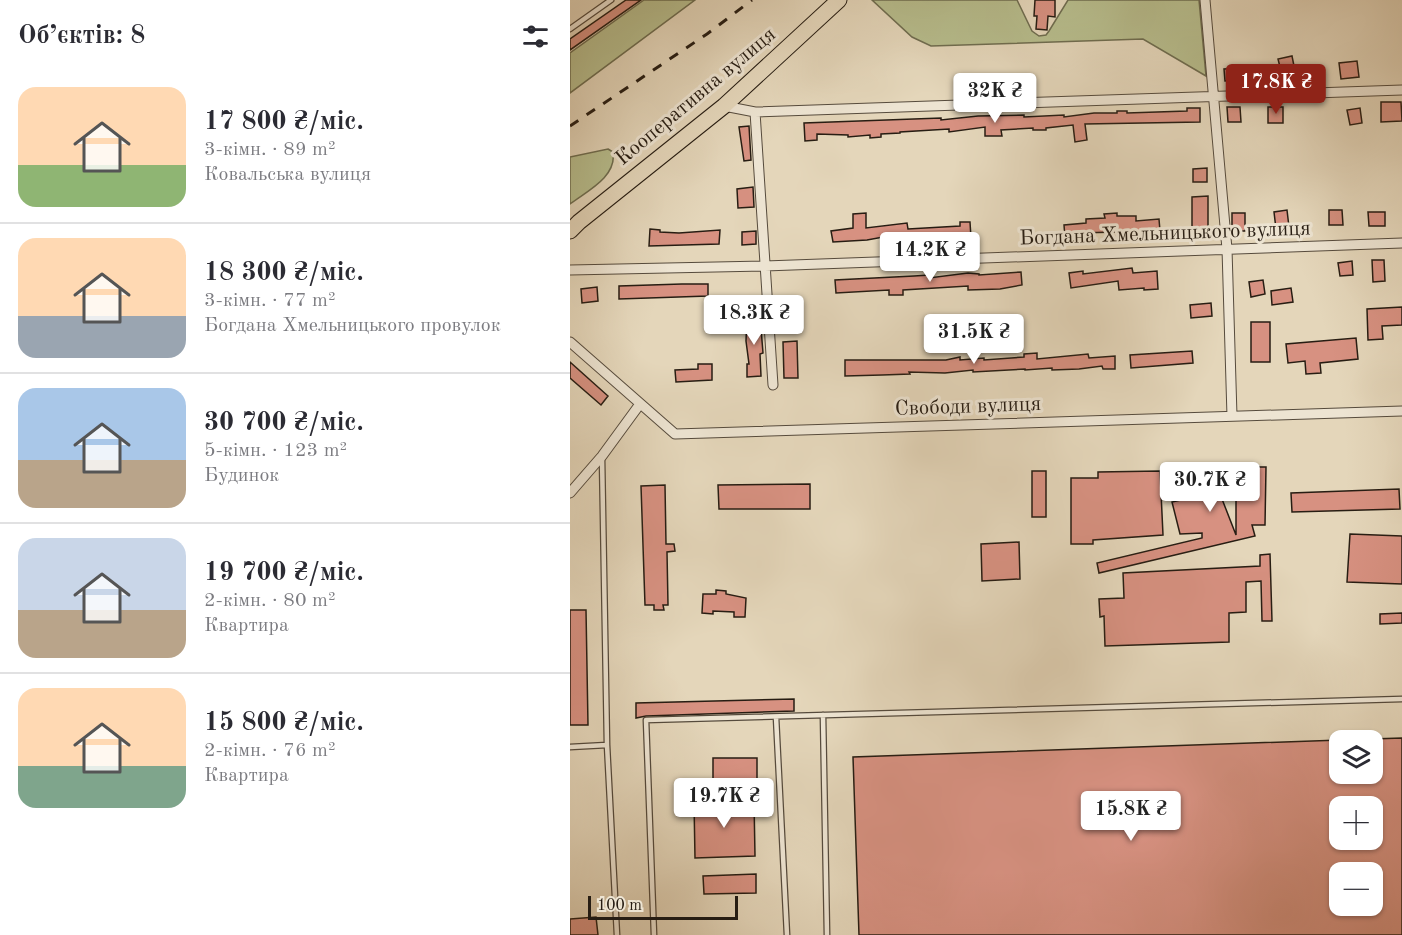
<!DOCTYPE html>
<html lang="uk">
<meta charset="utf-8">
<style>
:root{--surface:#fff;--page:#f7f7f7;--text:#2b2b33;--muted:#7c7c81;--line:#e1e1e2;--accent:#8f2418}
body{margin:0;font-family:"Old Standard TT",serif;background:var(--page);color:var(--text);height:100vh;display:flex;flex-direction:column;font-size:22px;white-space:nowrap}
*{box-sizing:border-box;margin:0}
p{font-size:20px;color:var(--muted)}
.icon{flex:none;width:33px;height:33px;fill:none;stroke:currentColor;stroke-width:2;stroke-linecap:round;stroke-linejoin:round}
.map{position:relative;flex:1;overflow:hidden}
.drawer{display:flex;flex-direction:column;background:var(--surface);width:570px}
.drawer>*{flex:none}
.fabs{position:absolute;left:759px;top:730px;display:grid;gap:12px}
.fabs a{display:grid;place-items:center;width:54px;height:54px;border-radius:12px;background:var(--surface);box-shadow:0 2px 4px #0004;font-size:30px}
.scale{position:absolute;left:18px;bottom:15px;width:150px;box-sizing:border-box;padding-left:6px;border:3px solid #271d13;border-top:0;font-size:16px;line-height:21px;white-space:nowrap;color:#271d13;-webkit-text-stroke:4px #ede4d2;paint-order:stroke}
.price{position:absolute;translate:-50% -51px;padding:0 14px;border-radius:6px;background:#fff;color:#222;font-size:20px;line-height:39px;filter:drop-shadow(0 2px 3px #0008)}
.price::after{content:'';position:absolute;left:50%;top:36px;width:18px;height:14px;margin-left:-9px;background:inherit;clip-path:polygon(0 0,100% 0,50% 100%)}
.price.on{background:var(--accent);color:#fff}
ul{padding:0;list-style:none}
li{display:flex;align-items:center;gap:18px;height:150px;padding:0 18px}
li+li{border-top:2px solid var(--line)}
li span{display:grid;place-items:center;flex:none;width:168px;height:120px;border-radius:18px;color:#555}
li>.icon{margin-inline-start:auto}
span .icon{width:72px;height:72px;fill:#fffc;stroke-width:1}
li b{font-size:26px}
h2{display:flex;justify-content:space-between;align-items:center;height:72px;padding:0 18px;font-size:26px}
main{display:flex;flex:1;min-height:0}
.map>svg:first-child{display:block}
.green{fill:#b7bd8d;stroke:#6f6d50;stroke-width:1.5}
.building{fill:#d79181;stroke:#271d13;stroke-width:1.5;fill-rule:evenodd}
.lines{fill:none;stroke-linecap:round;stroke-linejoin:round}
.service-casing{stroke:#564b3d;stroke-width:7}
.minor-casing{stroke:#564b3d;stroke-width:11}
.primary-casing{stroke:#271d13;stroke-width:17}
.service{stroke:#ede4d2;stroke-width:4.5}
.minor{stroke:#ede4d2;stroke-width:9}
.primary{stroke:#e4d6ba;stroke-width:15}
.rail{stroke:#271d13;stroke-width:3;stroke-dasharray:10 10;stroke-linecap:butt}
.labels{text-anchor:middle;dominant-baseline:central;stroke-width:6;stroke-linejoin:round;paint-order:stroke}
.street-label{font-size:21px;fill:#271d13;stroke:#ede4d2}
</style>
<main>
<section class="drawer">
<h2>Об’єктів: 8<svg class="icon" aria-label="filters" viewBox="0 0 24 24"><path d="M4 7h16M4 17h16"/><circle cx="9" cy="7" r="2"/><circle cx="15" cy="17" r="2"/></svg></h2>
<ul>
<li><span style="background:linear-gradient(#ffd9b3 65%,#8fb573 0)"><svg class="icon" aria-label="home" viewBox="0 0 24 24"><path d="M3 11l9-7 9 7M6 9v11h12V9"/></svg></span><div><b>17 800 ₴/міс.</b><p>3-кімн. · 89 m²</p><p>Ковальська вулиця</p></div></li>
<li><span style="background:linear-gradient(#ffd9b3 65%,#9aa5b1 0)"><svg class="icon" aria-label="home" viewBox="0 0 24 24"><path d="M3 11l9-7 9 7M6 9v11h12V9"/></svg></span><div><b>18 300 ₴/міс.</b><p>3-кімн. · 77 m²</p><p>Богдана Хмельницького провулок</p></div></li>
<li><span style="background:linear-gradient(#a9c7e8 60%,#b9a48a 0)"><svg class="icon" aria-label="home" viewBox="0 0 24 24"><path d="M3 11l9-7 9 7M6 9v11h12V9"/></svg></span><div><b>30 700 ₴/міс.</b><p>5-кімн. · 123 m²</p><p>Будинок</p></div></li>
<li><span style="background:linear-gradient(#c9d6e8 60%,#b9a48a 0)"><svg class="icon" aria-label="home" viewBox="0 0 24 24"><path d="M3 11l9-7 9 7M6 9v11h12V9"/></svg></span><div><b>19 700 ₴/міс.</b><p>2-кімн. · 80 m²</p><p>Квартира</p></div></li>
<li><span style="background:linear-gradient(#ffd9b3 65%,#7fa58c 0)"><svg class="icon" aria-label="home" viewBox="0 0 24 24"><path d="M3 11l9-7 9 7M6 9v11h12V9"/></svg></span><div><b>15 800 ₴/міс.</b><p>2-кімн. · 76 m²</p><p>Квартира</p></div></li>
</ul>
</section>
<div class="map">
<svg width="832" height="935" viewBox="0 0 832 935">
<rect width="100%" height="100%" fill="#e4d6ba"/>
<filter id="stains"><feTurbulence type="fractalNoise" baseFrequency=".00333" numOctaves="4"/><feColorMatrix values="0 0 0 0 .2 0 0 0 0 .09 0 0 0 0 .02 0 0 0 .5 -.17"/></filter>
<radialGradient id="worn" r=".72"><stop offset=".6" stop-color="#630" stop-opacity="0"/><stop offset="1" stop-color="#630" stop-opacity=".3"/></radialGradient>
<!-- green -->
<path class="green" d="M74,0H125L0,93V53Z
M302,0H447L462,31L469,36L476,35L479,31L498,0H629L636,76L573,39L361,46L342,37Z
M38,149L43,152C47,177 17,191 0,204V157Z"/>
<!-- building -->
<path class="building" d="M56,0H71L0,50V39Z
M465,0H485V17L478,16L477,30L466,29L467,16H464Z
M722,56L726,76L713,79L708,59Z
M787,61L789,77L771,79L769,63Z
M673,68L674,80L655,81L654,69Z
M811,102H831L832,121L811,122Z
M657,107H670L671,122H658Z
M698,107H713V123H698Z
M617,108H630V122L515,124L517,140L505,142L503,125L476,128V130H463V128L431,130L432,136H415V127L379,132V129L330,132V133L311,134V137L300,138V135L278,137V135L247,134V140L235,141L234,123L371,118V120L408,116L454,115V117L494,115V117L524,113H547V111H557V113L617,111Z
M790,108L792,123L780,125L777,110Z
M179,126L181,160L174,161L169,127Z
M637,168V182H623V169Z
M183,187L184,207L168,208L167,189Z
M638,196V230H622V197Z
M717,210L719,227L706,229L704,212Z
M759,210H772L773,225H759Z
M798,212H815V226H799Z
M296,213V228L337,223L338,229L390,226V222H400L401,238L367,239V237L346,239L345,237L325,240L324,235L297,240L263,242L261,231L283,228V214Z
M547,213V216H566V221L589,219L590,231L507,233L508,237L495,238L494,225L516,223V219L535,218L534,214Z
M662,213H675V231H662Z
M80,229L90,230V232L109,233L150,230L149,244L79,246Z
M186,231V244L172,245V232Z
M802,260H814L815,281L803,282Z
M782,261L783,275L770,276L768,263Z
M562,268L563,273L587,271L588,289L574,290V288L549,290L548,281L501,288L499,273L513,271V274Z
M451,272L452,285L430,289L398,290V286L333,290V295H319V290L266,293L265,280L344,276L359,275V278L398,273L409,274V275Z
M693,280L695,294L681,297L679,282Z
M112,284H138V296L49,299V286Z
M27,287L28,301L12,303L11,289Z
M721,288L723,302L702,305L701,291Z
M641,303L642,316L621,318L620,305Z
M832,307V325L812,326L813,339L798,340L797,309Z
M177,316H190L193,353L190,354L191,376L177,377V364H179L176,341Z
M681,322H700V362H681Z
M786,338L788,359L750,363L751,373L736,374L735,361L718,363L716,344Z
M227,341L228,378H214L213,342Z
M622,351L623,363L561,368L560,355Z
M467,353V359L518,354L519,358L545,356V369H533L532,366L509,369L482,370V368L455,370V369L403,372V370L375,373L339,372L340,374L312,375L275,376V360H376L390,357V360L414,358V360L454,357V354Z
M0,362L38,396L31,405L0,378Z
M128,364H142V380L106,382L105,370L128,369Z
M686,467H696L695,525H682L685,536L529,573L527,563L632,538V533L610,534L602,502L628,496L623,481L597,482L595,471H686ZM645,481H666V535Z
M462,471H476V517H462Z
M590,471L593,535L523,540V544H501V478H528V472Z
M240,484V509H149L148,485Z
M95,485L96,544H104L105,551L97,552L98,605H93L94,610H84V605H75L71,486Z
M829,489L830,509L722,512L721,493Z
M780,534L832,536V584L777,582Z
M449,542L450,579L412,581L411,544Z
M700,554L702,621H692L691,581L676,582V612L659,613V642L535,646L534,616L530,617L529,599L554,598L553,573L690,566V555Z
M146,590L156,591V594L176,598L175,617H164V612L143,611V614L132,613L133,594H146Z
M0,610H16L18,725H0Z
M832,613V623L810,624V614Z
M224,699V711L76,716L66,718V703Z
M832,738V935H289L283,757L770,740V774H802V739ZM770,807H802V840H770ZM770,873H802V906H770Z
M143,758H187V781H143Z
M184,801L185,856L125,858L124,802Z
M186,874V893L134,894L133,876Z
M26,917L28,935H0V919Z"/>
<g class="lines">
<!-- service casing -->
<g class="service-casing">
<path id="service" d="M0,29L41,0
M32,457L37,745
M253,715L257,935
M206,717L217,935
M0,747L37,745L47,935
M84,935L76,720L832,699"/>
</g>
<!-- minor casing -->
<g class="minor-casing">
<path id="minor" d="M635,0L657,249L662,416
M154,106L185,112L832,90
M185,112L203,385
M0,270L195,266L832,243
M0,342L105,434L832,411
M0,493L32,456L70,404"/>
</g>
<!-- primary casing -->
<g class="primary-casing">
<path id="primary" d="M0,231L9,222L154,106L269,0"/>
</g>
<!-- service -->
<use href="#service" class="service"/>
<!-- minor -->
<use href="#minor" class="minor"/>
<!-- primary -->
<use href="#primary" class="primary"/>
<!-- rail -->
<path class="rail" d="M0,126L137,34L182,0"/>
</g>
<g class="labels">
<!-- street labels -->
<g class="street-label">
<text transform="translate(126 97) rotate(-40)">Кооперативна вулиця</text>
<text transform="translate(595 234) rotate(-2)">Богдана Хмельницького вулиця</text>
<text transform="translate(398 407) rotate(-2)">Свободи вулиця</text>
</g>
</g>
<rect width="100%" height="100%" filter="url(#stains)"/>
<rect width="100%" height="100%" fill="url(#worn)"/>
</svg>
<div class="fabs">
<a><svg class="icon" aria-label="layers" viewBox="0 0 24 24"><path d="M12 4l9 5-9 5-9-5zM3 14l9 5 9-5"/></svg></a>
<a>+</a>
<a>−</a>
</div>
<div class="scale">100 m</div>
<b class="price on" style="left:706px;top:115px">17.8K ₴</b>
<b class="price" style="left:425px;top:124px">32K ₴</b>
<b class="price" style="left:360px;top:283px">14.2K ₴</b>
<b class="price" style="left:184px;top:346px">18.3K ₴</b>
<b class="price" style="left:404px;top:365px">31.5K ₴</b>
<b class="price" style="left:640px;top:513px">30.7K ₴</b>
<b class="price" style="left:154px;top:829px">19.7K ₴</b>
<b class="price" style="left:561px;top:842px">15.8K ₴</b>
</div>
</main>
